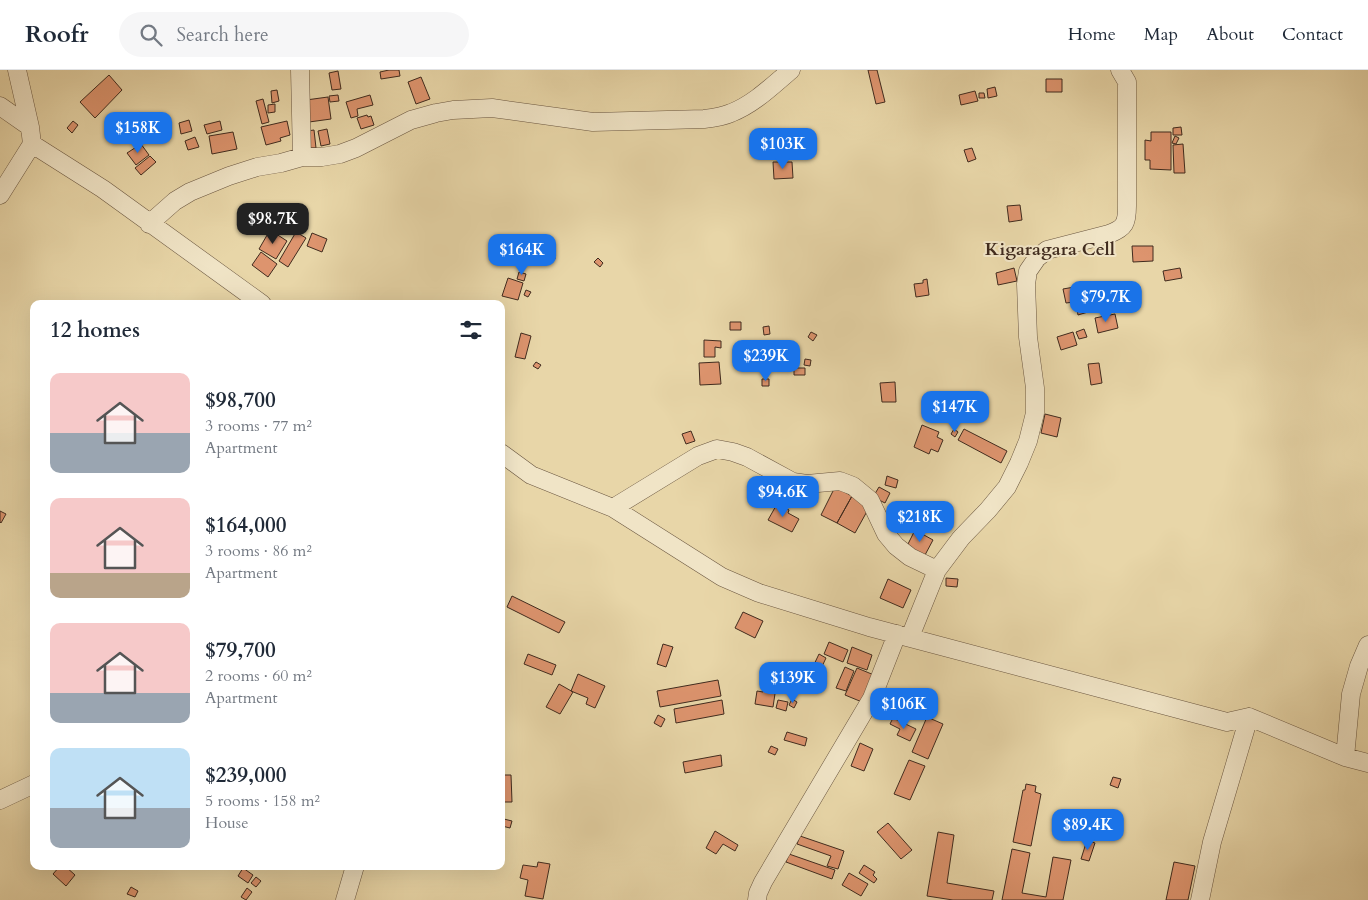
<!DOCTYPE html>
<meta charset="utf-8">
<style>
:root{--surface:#fff;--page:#f6f6f7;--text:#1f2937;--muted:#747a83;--line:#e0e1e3;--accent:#1a73e8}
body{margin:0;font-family:Cardo,serif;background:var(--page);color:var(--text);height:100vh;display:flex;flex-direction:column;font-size:19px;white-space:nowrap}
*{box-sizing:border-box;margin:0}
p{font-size:16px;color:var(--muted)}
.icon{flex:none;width:28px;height:28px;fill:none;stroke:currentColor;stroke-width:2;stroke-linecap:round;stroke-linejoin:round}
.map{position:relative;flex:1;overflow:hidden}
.side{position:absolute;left:30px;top:230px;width:475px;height:570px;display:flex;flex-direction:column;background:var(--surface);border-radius:10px;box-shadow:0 5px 20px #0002}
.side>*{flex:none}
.price{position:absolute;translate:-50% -42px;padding:0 11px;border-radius:10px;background:var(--accent);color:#fff;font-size:16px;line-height:32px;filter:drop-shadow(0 1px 2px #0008)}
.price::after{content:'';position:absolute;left:50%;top:30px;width:15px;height:11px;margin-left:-8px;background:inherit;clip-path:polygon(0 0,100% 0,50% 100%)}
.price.on{background:#222;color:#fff}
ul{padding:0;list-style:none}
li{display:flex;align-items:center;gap:15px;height:125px;padding:0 20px}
li span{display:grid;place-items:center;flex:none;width:140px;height:100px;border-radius:10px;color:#555}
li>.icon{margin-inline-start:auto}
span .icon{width:60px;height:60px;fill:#fffc;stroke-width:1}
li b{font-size:21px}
h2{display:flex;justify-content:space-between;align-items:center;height:60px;padding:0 20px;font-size:21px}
header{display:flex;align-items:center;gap:30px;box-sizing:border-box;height:70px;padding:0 25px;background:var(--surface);border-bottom:1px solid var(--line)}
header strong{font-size:24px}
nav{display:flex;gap:28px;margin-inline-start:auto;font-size:18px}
.search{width:350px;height:45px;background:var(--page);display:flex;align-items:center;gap:12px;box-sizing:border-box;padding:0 18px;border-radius:28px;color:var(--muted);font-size:19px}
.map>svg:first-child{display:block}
.building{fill:#dd946e;stroke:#402b1e}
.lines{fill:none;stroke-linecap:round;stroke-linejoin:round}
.minor-casing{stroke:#6a5640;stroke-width:19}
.minor{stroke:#f0e4c6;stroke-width:18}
.labels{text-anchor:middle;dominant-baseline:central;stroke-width:4;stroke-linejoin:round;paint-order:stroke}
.quarter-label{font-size:18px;font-weight:bold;fill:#402b1e;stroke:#f0e4c6}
</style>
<header>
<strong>Roofr</strong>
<div class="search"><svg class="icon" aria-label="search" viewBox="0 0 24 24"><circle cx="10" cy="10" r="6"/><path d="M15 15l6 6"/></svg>Search here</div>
<nav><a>Home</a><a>Map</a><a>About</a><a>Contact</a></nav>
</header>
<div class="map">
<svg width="1368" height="830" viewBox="0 0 1368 830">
<rect width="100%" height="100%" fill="#e8d6a8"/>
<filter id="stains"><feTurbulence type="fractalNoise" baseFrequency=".004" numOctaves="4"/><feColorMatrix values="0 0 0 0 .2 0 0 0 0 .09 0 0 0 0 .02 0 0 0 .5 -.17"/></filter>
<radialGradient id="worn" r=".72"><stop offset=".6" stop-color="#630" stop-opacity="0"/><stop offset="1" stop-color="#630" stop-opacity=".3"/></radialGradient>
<!-- building -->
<path class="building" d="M389,0H399L400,6L381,9L380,2Z
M868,0H877L885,32L876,34Z
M338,1L341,19L332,20L329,3Z
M109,5L122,20L95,48L80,32Z
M421,7L430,29L416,34L408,12Z
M1046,9H1062V22H1046Z
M995,17L997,26L988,28L987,19Z
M277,20L279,31L272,33L271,21Z
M975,21L978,31L961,35L959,25Z
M979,23H984L985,28H979Z
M338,25L339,31L330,32L329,26Z
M370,25L373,35L357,39L358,46L351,48L346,32Z
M328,27L331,49L309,52L306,30Z
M263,29L269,52L262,54L256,31Z
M275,34V42L268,43V35Z
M367,45L368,47L371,46L374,55L361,59L357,48Z
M189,50L192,61L181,64L179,53Z
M73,51L78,55L72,63L67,58Z
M220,51L222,60L207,64L204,55Z
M287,51L290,65L280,68L281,71L266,75L261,57Z
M1181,57L1182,65H1173V58Z
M327,59L330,74L321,76L318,61Z
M314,60L316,78H309L307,61Z
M233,62L237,79L212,84L209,66Z
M1151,62H1171V100L1150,99V90H1145V70L1151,71Z
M1175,66L1179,68L1176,74L1172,73Z
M195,67L199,77L188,80L185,71Z
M141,74L149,85L136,95L127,83Z
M1183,74L1185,103H1174L1173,75Z
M972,78L976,89L968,92L964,80Z
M150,86L156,92L141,105L135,98Z
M773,92H792L793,108L774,109Z
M1020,135L1022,150L1009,152L1007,136Z
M270,160L287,171L276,189L259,179Z
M296,162L306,168L288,197L279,191Z
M312,163L327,169L322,182L307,176Z
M519,167L529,170L526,179L516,176Z
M1132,176H1153V191L1133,192Z
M554,180L555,189H548V181Z
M261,182L277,194L268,207L252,195Z
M598,188L603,193L600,197L594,192Z
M1014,198L1017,211L998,215L996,203Z
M1180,198L1182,208L1165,211L1163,201Z
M519,202L526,204L524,211L517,209Z
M508,208L523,213L518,230L502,226Z
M927,209L929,225L916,227L914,214L923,213V210Z
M1080,216L1082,231L1066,233L1063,219Z
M526,220L531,222L528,227L524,225Z
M1086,232L1088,242L1078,245L1076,234Z
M1115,244L1118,258L1098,263L1095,248Z
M730,252H741V260H730Z
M769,256L770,264L764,265L763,257Z
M1084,259L1087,267L1079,269L1076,262Z
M811,262L817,265L813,271L808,267Z
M1073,262L1077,275L1061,280L1057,267Z
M521,263L531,266L525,289L515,287Z
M704,270L721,271V278L715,277V287H704Z
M805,289L811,290L810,296L804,295Z
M536,292L541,295L538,299L533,296Z
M719,292L721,314L700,315L699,293Z
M1099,293L1102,313L1091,315L1088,294Z
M794,298H805V305H794Z
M762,309H769V316H762Z
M895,312L896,332H882L880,313Z
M1045,344L1061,348L1057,367L1041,363Z
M922,355L939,362L937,367L943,370L938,382L931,379L929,384L914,377Z
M954,359L958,362L955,367L951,364Z
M964,359L1007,381L1001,393L958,370Z
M691,361L695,371L686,374L682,364Z
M887,406L898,410L896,418L885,415Z
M835,417L852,426L837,453L821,445Z
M879,417L890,423L885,433L873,427Z
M852,426L870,436L855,463L837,453Z
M777,434L789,440L788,443L799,449L792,462L768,450Z
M0,441L6,444L1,453L0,452Z
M915,460L933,470L925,485L907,476Z
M946,508L958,509L957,517L946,516Z
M888,509L911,520L903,538L880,528Z
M512,526L565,552L559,563L507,537Z
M743,542L763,551L755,568L735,558Z
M829,572L848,580L843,592L824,584Z
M663,574L673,577L666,597L657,594Z
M852,577L872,585L867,600L847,593Z
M528,584L556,595L552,605L524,594Z
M819,584L826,588L817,607L810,603Z
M845,597L854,601L846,621L836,618Z
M857,598L874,605L862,632L845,625Z
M578,604L605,616L595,638L586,634L588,628L571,621Z
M809,606L816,610L813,614L806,610Z
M718,610L721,626L660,637L657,621Z
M559,614L573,622L560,644L546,637Z
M764,615L776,617L773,637L755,634L757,621L763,622Z
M792,629L797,632L794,638L789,635Z
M722,630L724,644L676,653L674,639Z
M778,630L788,632L786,641L776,638Z
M658,645L665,649L661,657L654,653Z
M927,647L943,654L928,689L912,682Z
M893,648L916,659L910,671L897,665L900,659L890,654Z
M787,662L807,668L805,676L784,670Z
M860,673L873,679L864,701L851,696Z
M771,676L778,679L775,685L768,682Z
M721,685L722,696L685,703L683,692Z
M909,690L925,696L910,730L894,724Z
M501,705H511L512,732H502Z
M1113,707L1121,709L1118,718L1110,715Z
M1026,714L1036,716L1035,722L1041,724L1031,776L1013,772L1023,720H1025Z
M504,749L512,751L510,758L502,756Z
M888,753L912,780L901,789L877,762Z
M1089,759L1099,762L1097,770L1087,768Z
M715,761L738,775L735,781L723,774L716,784L706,778Z
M938,762L954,765L947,813L994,821L992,830H953L927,826Z
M800,766L844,781L838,799L827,796L831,786L797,774Z
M1087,770L1095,773L1089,791L1081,789Z
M1012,779L1030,783L1022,823L1046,827L1053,787L1071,790L1063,830H1002Z
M789,784L835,800L832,809L786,792Z
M538,792L550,794L543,829L525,826L528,810L520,808L523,795L537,797Z
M1174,792L1195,796L1188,830H1166Z
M864,795L875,802L873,805L877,809L874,813L859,803Z
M60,796H65L75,805L66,816L53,804Z
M243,798L253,805L248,813L238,806Z
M849,803L868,814L861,826L842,815Z
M256,807L261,811L256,817L251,813Z
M131,817L138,821L135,827L127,824Z
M247,818L252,822L246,830L241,827Z"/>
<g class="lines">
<!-- minor casing -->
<g class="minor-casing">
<path id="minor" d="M17,0L30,57
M300,0L302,87
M0,36L30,57L32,74L103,119L262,234
M0,125L32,74
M149,154L175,131L190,122L229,106L257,97L281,93L302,87H322L340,84L356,78L411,50L436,43L453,40L492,38L593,52L704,49C713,48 722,47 731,43C754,34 772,16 791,0
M501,383L531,405L613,438L722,507L759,523L869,557L1227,652L1249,647L1345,687L1368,693
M613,438L698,386L717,379L733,382L747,387L793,412L807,414L840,411L853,416L870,430L886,464L896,476L910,487L937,500
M910,567L937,500L961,468L988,440L1007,417L1019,393L1028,371L1035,343V318L1028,267L1026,214L1028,201L1037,188L1047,180L1109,164C1125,158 1127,153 1127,136V12L1120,0
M1345,687L1351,624L1359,596L1368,575
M0,730L34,714
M345,830L355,796
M757,830L758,823L763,812L872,628L897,564
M1200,830L1212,772L1249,647"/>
</g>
<!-- minor -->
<use href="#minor" class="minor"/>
</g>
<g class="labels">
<!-- quarter labels -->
<g class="quarter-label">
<text x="1050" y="179">Kigaragara Cell</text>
</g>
</g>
<rect width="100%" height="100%" filter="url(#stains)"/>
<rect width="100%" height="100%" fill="url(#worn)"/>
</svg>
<b class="price" style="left:138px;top:84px">$158K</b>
<b class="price" style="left:783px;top:100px">$103K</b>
<b class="price on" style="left:273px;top:175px">$98.7K</b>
<b class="price" style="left:522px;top:206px">$164K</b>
<b class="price" style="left:1106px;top:253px">$79.7K</b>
<b class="price" style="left:766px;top:312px">$239K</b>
<b class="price" style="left:955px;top:363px">$147K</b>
<b class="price" style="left:783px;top:448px">$94.6K</b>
<b class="price" style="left:920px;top:473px">$218K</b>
<b class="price" style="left:793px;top:634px">$139K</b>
<b class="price" style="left:904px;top:660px">$106K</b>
<b class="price" style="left:1088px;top:781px">$89.4K</b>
<section class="side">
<h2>12 homes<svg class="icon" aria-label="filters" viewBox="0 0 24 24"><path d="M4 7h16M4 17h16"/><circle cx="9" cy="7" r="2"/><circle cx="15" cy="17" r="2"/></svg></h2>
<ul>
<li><span style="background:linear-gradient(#f6c9c9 60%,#9aa5b1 0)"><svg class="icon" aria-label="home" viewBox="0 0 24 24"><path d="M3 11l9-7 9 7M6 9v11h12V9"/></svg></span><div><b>$98,700</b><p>3 rooms · 77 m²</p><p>Apartment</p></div></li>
<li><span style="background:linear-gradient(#f6c9c9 75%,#b9a48a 0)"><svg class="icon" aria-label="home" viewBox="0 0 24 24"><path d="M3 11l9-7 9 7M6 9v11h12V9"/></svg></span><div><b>$164,000</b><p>3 rooms · 86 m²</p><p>Apartment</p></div></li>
<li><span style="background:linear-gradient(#f6c9c9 70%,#9aa5b1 0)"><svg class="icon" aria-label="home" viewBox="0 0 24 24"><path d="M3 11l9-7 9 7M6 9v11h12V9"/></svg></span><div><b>$79,700</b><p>2 rooms · 60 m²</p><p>Apartment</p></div></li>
<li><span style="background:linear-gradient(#bfe0f5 60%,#9aa5b1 0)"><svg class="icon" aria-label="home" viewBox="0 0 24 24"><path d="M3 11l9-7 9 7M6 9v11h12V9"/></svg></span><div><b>$239,000</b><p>5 rooms · 158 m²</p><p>House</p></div></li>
</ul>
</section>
</div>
